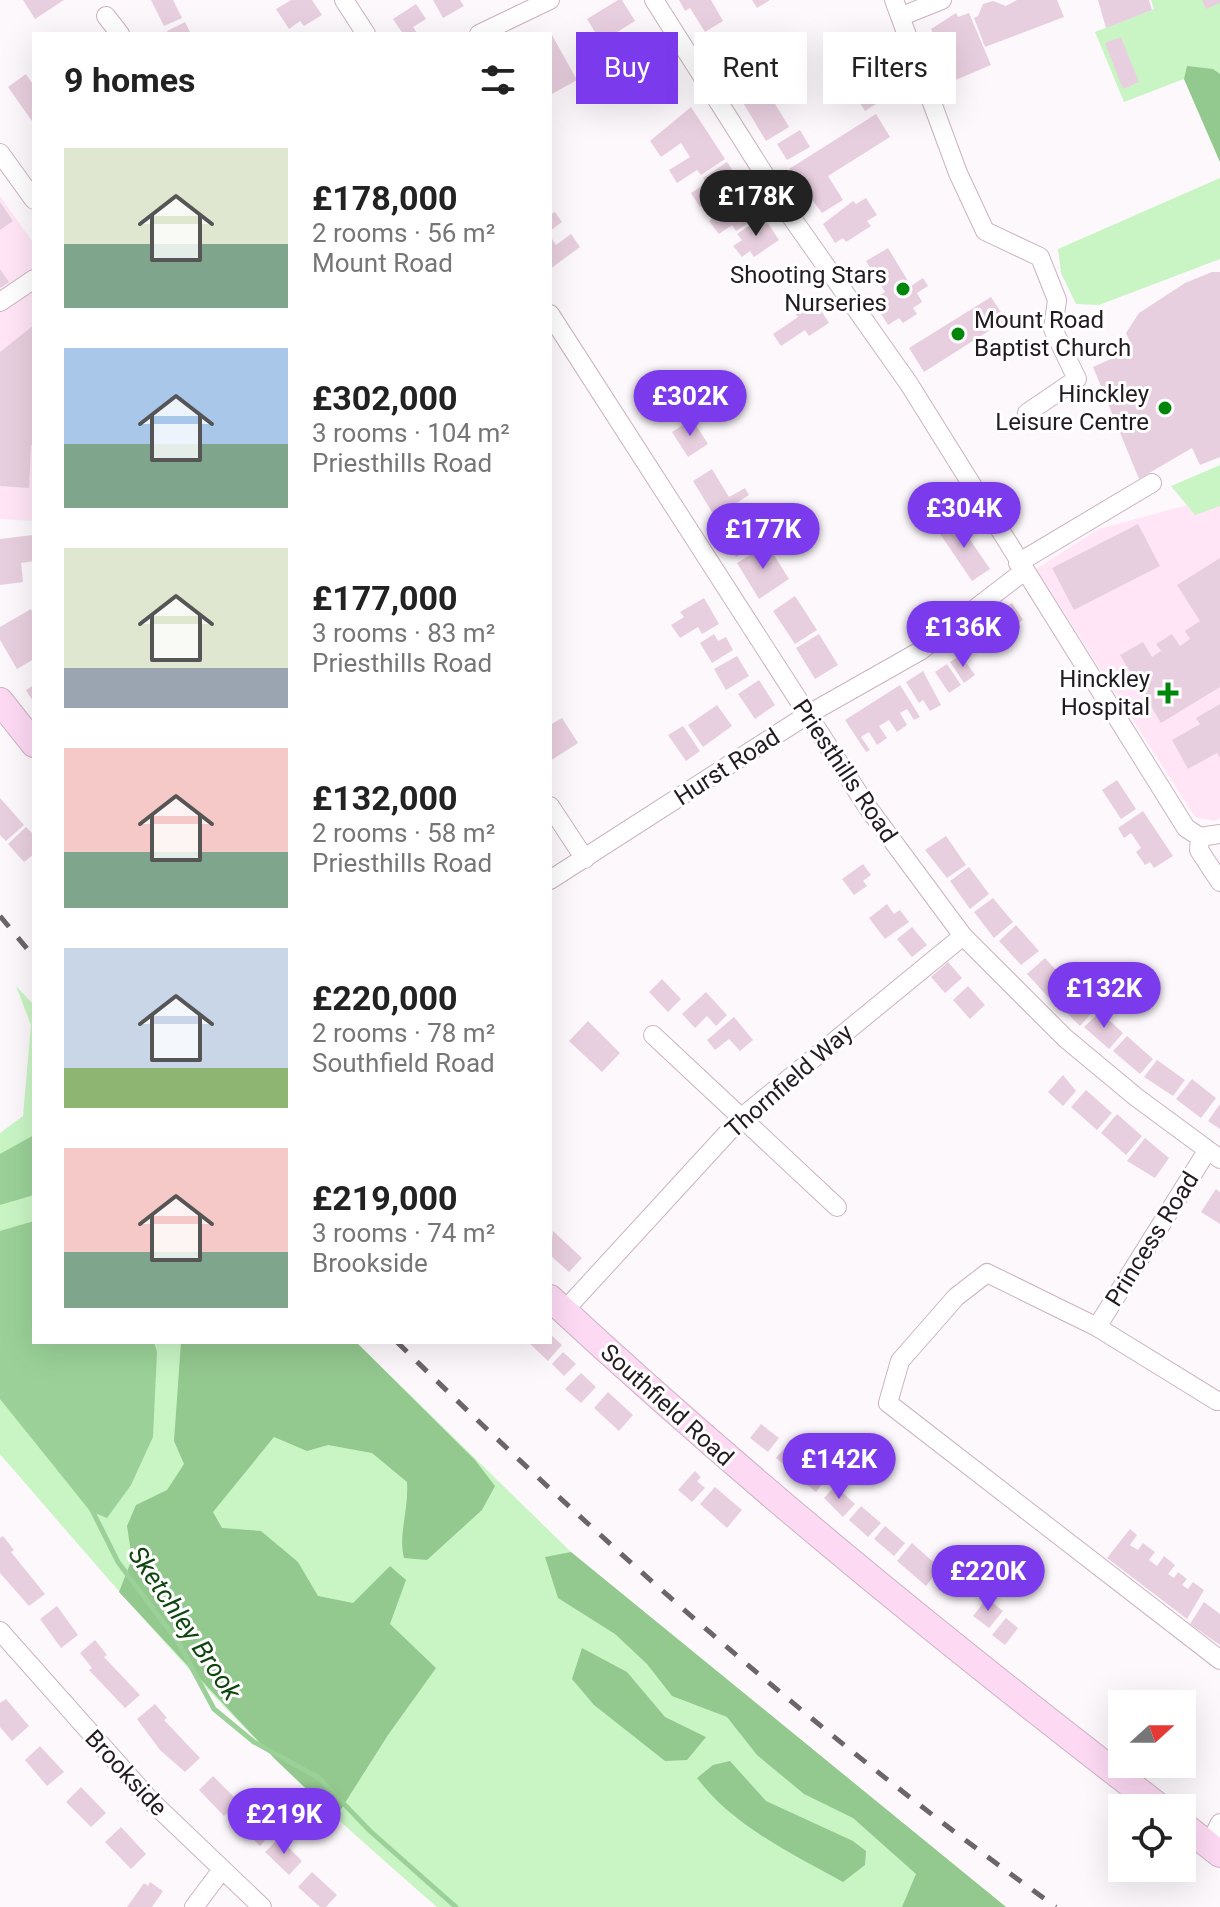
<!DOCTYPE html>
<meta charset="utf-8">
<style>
:root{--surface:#fff;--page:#f2f2f2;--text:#222;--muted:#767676;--accent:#7c3aed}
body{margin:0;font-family:Roboto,sans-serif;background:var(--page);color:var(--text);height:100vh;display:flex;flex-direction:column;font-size:30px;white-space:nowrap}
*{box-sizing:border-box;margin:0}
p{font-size:26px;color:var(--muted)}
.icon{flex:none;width:44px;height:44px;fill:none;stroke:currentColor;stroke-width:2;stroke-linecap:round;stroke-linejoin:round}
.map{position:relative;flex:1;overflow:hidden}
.drawer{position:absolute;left:32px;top:32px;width:520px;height:1312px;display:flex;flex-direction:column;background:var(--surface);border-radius:0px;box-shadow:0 8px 32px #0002}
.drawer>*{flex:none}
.hud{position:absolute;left:576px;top:32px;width:524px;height:72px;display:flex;gap:16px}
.needle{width:52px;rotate:69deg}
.tools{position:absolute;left:1108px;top:1690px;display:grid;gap:16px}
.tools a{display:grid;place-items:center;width:88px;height:88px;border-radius:0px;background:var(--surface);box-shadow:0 8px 32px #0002;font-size:40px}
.price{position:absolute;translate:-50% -68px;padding:0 18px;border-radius:28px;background:var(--accent);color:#fff;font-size:26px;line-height:52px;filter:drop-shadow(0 2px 4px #0008)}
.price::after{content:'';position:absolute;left:50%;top:48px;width:24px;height:18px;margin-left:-12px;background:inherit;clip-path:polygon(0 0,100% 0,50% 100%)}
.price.current{background:#222;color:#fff}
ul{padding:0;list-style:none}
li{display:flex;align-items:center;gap:24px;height:200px;padding:0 32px}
li span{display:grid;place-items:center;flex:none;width:224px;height:160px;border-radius:0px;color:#555}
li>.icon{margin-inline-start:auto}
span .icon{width:96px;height:96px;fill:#fffc;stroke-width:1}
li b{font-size:34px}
h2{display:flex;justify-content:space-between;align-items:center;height:96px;padding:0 32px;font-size:34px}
.chip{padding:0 28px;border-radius:0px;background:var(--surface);box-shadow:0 8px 32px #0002;font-size:28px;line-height:72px}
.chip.current{background:var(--accent);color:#fff}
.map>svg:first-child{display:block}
.built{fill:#ffe5f6}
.green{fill:#c9f5c5}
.forest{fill:#93c88f}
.water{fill:#9bd198}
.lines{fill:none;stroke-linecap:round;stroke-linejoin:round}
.stream{stroke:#9bd198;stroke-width:5}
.building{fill:#e8cfdf}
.street-casing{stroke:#cbb3c3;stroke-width:20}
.secondary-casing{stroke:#cbb3c3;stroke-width:28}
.street{stroke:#fff;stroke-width:18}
.secondary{stroke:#fdd9f4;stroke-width:26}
.rail{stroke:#6c6469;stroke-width:5;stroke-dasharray:14 14;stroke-linecap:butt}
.poi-dot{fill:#00860b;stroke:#fff;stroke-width:3}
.labels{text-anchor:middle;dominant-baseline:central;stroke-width:6;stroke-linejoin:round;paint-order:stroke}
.poi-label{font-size:24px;fill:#241b21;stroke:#fff;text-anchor:end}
.street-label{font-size:24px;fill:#241b21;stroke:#fff}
.water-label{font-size:26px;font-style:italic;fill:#0f460f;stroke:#fff}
</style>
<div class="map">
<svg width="1220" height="1907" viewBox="0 0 1220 1907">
<rect width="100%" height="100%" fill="#fdf8fb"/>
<!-- built -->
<path class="built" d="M0,196L34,244V521L0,519Z
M1220,496V818L1214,821L1195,817L1036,569L1099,529Z"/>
<!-- green -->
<path class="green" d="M1151,0H1220V162L1184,79L1124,102L1095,32L1154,9Z
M1220,178V259L1099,305L1076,304L1061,273L1058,249Z
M1220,465V506L1195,515L1171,486Z
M16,986L34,1005V1342H356L571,1552L1006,1907H437C382,1859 327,1811 276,1760C179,1663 90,1558 0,1454V1133L23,1116L31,1025Z"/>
<!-- forest -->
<path class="forest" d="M1187,66L1213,69L1220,74V162L1184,79Z
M181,1342H356L475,1460L495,1486L482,1510L427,1560L404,1558C398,1535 409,1509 407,1482L372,1453L328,1445L307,1451L274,1437L213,1512L222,1528L261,1531L298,1562L318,1596L353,1603L390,1566L406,1580L390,1624L436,1668L388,1735L336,1817L275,1759L119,1592L132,1559L127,1526L136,1505L167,1490L184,1464L174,1441Z
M571,1552L1006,1907H902L916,1874L853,1818L804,1794L757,1755L727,1717L672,1696L647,1664L615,1634L558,1598L545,1557Z
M582,1648L627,1672L665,1717L706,1737L687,1760L665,1761L594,1705L572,1679Z
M730,1761L766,1801L853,1841L866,1851L865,1865L843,1882C792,1854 732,1825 697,1778L713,1765Z"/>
<!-- water -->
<path class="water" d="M34,1135V1195L0,1205V1154Z
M34,1221V1342H154L157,1352L153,1437L131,1485L107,1518L90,1511L0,1399V1231Z"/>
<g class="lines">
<!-- stream -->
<path class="stream" d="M91,1508L118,1562L178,1642L214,1709L254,1742L319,1778L370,1831L456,1907"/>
</g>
<!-- building -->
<path class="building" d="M23,0H64L35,19Z
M151,0H173L182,18L164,26Z
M291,0H312L322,15L304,26L300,21L289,29L276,9Z
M433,0H460L464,6L443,18Z
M618,0H622L635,21L601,42L587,19Z
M679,0H711L723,21L705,32L690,8L685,11Z
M752,0H770L757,8Z
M1017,0H1057L1064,17L985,47L974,18L978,16L983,4L993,1L1006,6Z
M1098,0H1149L1152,10L1106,28Z
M1202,0H1220V3L1206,9Z
M416,4L426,19L413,27L418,34H403L393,19Z
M956,13L958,17L969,13L991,65L953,81L931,29Z
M185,22L191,34H168L167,31Z
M552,35L577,80L550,95V37Z
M1121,37L1139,82L1123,89L1105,43Z
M877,45L903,87L865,111L838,69Z
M26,74L34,86V124L8,87Z
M759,77L789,127L766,141L736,91Z
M691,107L725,159L701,175L697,170L677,183L669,170L690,157L681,143L661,157L650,141Z
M876,114L890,137L828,176L843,200L822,213L789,169Z
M800,130L810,147L787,160L777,144Z
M727,162L762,214L736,231L732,225L719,234L709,221L723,211L718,204L714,198L700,207L691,193L706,183L703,178Z
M866,198L877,215L867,221L871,226L846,242L843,238L835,243L823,224L853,201L856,204Z
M0,202L13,221L0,230Z
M555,212L562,222L550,231V215Z
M763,216L779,240L754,257L750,251L742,257L733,246L742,240L737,234Z
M571,234L580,247L550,269V236L556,245Z
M888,248L911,286L923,278L928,286L917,293L922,302L913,308L917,314L903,323L899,318L888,325L872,300L885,292L866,261Z
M0,269L9,282L0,288Z
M1212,272H1220V457L1200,465L1192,448L1139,479L1093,367L1133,349L1126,333L1139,313L1185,283Z
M991,297L1006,320L924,372L909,348Z
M813,298L829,323L809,336L805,330L781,346L773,334L798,317L794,311Z
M34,325V446L31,445L29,488L0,486V352Z
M692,419L708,444L688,457L672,432Z
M712,469L729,497L745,488L749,495L715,517L693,481Z
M939,488L955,511L936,524L933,519L919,529L910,515L924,506L921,501Z
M733,513L754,546L736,557L716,524Z
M956,519L990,569L972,581L938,531Z
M1138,524L1160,566L1074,610L1052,568Z
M33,535L34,561L21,563L23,582L0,585V539Z
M767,544L789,579L759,599L737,563Z
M1220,558V687L1161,723L1120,655L1143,642L1152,657L1161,651L1156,644L1172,634L1180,646L1190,639L1185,631L1200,621L1177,585Z
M795,596L817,630L795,644L773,611Z
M704,598L719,624L702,634L698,627L680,638L671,625L684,617L680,612Z
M1012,603L1023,620L997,637L986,620Z
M31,609L34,615V659L17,669L0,640V627Z
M714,634L718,641L726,637L733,650L712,663L700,643Z
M819,634L838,665L815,679L796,648Z
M961,655L975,675L964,683L950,662Z
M737,656L749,676L726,690L714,669Z
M947,664L961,685L949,693L935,672Z
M923,671L941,705L930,711L923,700L919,703L906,682Z
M759,680L775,705L755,719L738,694Z
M34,685V703L26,690Z
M900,685L920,717L914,720L907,709L900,713L907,725L897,732L889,720L879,726L887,738L877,745L869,732L861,737L870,750L866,752L845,720Z
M1220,704V758L1217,753L1188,769L1172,740L1200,724L1196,718Z
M717,705L732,726L703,747L688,725Z
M562,718L578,743L550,761V725Z
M683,726L700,751L686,761L668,735Z
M1117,780L1136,809L1121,819L1102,790Z
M0,798L24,825L6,841L0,835Z
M1143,811L1173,856L1154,868L1150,862L1145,865L1136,852L1141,848L1131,833L1124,838L1118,828Z
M26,827L34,835V854L24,862L8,844Z
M946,836L966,865L947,878L925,850Z
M863,864L871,875L863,881L867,886L854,895L842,879Z
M969,867L989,894L970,909L950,881Z
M993,898L1013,922L994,938L974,912Z
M887,904L894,914L900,910L909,922L885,939L869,918Z
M1016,925L1039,951L1021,965L999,941Z
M912,927L927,945L912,957L897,939Z
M1045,958L1067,982L1049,998L1027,974Z
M948,962L962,978L945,993L931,977Z
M662,979L681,999L668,1012L649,992Z
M1071,985L1096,1008L1080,1026L1055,1001Z
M968,986L985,1005L970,1019L953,1000Z
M706,992L727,1015L716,1026L707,1016L695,1028L682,1014Z
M1100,1012L1123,1033L1109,1049L1084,1027Z
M734,1017L753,1040L740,1051L729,1039L715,1050L707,1040Z
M588,1021L620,1053L602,1072L569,1041Z
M1127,1036L1153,1059L1140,1074L1113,1051Z
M1157,1060L1185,1080L1173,1096L1144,1077Z
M1063,1075L1076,1091L1063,1106L1048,1092Z
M1192,1079L1216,1098L1201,1118L1176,1099Z
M1086,1090L1112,1113L1097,1130L1071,1107Z
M1220,1104V1129L1208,1121Z
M1117,1114L1142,1136L1126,1155L1101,1133Z
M1145,1138L1169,1158L1155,1178L1127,1161Z
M1216,1189L1220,1192V1224L1201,1212Z
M553,1231L582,1258L569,1272L550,1255Z
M550,1334L562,1345L548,1361L528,1342H550Z
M563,1352L576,1364L564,1376L552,1364Z
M581,1373L596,1387L581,1403L565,1389Z
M608,1392L633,1415L619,1431L594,1408Z
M761,1424L779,1438L768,1452L750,1438Z
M787,1445L804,1460L793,1472L776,1458Z
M810,1465L826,1479L816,1492L799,1478Z
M695,1471L701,1477L697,1481L705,1488L692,1502L678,1490Z
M835,1486L855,1504L843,1517L824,1498Z
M715,1487L742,1510L727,1528L700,1504Z
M861,1506L881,1523L868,1537L849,1520Z
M885,1526L905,1543L894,1556L874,1539Z
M1130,1529L1137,1535L1130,1545L1133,1547L1138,1550L1143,1543L1155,1552L1149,1560L1157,1566L1164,1556L1175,1565L1168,1574L1174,1578L1178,1572L1187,1579L1182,1585L1188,1589L1193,1582L1204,1590L1187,1619L1107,1558Z
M3,1536L14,1550L11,1552L45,1594L29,1606L0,1573V1538Z
M912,1543L940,1568L926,1586L897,1561Z
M987,1598L1003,1611L989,1628L973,1616Z
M1204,1602L1220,1614V1645L1190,1624Z
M57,1606L78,1635L61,1648L40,1619Z
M1006,1618L1018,1628L1005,1645L992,1635Z
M95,1640L107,1655L104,1657L140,1695L125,1708L89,1670L92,1668L80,1653Z
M6,1699L29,1726L12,1741L0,1727V1703Z
M155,1704L167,1718L164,1720L200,1758L185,1772L160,1750L137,1719Z
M40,1746L64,1772L47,1786L25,1760Z
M213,1776L238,1801L224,1816L199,1790Z
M81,1787L106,1813L91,1827L66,1802Z
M248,1808L272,1833L260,1846L235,1821Z
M121,1827L146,1854L131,1869L105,1842Z
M279,1838L302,1861L289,1875L265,1852Z
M312,1872L337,1895L326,1907H320L298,1887Z
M150,1882L163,1891L152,1907H127L144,1883L148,1886Z"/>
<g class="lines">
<!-- street casing -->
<g class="street-casing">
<path id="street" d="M344,0L366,34
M654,0L792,218L909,384L1186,828L1200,837
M894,0L958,173L985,231L1040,257L1057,300L1053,329L1077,379L1027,413
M106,16L120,34
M902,16L942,0
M479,34L550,0
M0,153L34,200
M0,302L34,279
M550,314L866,805L963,936L1065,1038L1136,1097L1220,1159
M1018,563L1152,483
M550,806L585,859
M1200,837L1199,850L1220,882
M1200,837L1220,834
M550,880L807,715L920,651L1023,572
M653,1035L837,1207
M564,1311L742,1117L963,936
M1097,1327L1207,1151
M1217,1401L1097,1327L987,1273L956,1297L900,1361L888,1403L1220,1660
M0,1631L151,1801L262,1907
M1209,1845L1220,1823
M194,1907L221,1871"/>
</g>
<!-- secondary casing -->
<g class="secondary-casing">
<path id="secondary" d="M0,701L34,744
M550,1298C747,1481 949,1645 1161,1808
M1182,1824L1220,1854"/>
</g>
<!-- street -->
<use href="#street" class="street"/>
<!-- secondary -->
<use href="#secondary" class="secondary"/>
<!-- rail -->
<path class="rail" d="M0,916L34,957
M397,1342C603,1545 821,1738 1056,1907"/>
</g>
<!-- markers -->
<g class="poi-dot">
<circle cx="903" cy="289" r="8"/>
<circle cx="958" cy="334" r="8"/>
<circle cx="1165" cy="408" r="8"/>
<path d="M1164 681h8v8h8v8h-8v8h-8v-8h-8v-8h8z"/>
</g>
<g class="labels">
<!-- poi labels -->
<g class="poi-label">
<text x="887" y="275">Shooting Stars<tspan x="887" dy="28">Nurseries</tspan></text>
<text x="974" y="320" text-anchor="start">Mount Road<tspan x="974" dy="28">Baptist Church</tspan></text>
<text x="1149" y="394">Hinckley<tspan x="1149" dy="28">Leisure Centre</tspan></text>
<text x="1150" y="679">Hinckley<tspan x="1150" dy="28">Hospital</tspan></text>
</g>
<!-- street labels -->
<g class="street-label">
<text transform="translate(727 767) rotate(-33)">Hurst Road</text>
<text transform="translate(845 771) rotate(56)">Priesthills Road</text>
<text transform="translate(789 1081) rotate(-41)">Thornfield Way</text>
<text transform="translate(1152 1239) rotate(-58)">Princess Road</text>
<text transform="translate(667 1405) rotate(42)">Southfield Road</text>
<text transform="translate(126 1773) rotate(47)">Brookside</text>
</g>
<!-- water labels -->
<g class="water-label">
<text transform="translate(185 1623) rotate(56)">Sketchley Brook</text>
</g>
</g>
</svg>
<div class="tools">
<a><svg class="needle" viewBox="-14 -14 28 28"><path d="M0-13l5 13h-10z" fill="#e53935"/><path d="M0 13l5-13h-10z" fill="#767676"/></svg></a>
<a><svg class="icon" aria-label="locate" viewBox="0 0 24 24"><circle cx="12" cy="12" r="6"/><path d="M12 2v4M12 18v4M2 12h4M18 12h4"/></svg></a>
</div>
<b class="price current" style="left:756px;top:238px">£178K</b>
<b class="price" style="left:690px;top:438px">£302K</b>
<b class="price" style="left:964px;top:550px">£304K</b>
<b class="price" style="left:763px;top:571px">£177K</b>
<b class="price" style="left:963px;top:669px">£136K</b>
<b class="price" style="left:1104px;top:1030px">£132K</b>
<b class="price" style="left:839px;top:1501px">£142K</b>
<b class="price" style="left:988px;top:1613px">£220K</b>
<b class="price" style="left:284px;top:1856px">£219K</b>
<div class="hud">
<a class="chip current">Buy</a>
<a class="chip">Rent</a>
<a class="chip">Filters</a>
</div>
<section class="drawer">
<h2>9 homes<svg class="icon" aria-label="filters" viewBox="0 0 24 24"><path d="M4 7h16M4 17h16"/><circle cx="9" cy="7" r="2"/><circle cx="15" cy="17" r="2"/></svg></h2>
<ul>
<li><span style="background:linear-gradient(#dfe7d0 60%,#7fa58c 0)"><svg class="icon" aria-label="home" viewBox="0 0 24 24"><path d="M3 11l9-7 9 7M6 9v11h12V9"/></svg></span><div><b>£178,000</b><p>2 rooms · 56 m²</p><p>Mount Road</p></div></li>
<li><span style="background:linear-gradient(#a9c7e8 60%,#7fa58c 0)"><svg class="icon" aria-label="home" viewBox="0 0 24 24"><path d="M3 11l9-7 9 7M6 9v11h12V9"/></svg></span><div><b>£302,000</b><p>3 rooms · 104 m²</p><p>Priesthills Road</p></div></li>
<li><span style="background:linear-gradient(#dfe7d0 75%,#9aa5b1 0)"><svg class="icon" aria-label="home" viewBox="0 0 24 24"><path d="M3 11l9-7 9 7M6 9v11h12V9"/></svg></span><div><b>£177,000</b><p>3 rooms · 83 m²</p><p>Priesthills Road</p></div></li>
<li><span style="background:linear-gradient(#f6c9c9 65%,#7fa58c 0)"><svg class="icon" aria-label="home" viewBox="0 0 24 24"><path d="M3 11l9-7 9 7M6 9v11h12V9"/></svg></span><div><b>£132,000</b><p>2 rooms · 58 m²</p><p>Priesthills Road</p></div></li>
<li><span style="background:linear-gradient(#c9d6e8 75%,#8fb573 0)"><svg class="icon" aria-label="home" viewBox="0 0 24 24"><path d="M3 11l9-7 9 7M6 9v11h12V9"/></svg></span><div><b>£220,000</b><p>2 rooms · 78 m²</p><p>Southfield Road</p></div></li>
<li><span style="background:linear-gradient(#f6c9c9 65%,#7fa58c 0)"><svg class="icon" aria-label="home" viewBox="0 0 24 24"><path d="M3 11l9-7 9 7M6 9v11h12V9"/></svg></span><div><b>£219,000</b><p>3 rooms · 74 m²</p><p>Brookside</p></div></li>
</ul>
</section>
</div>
